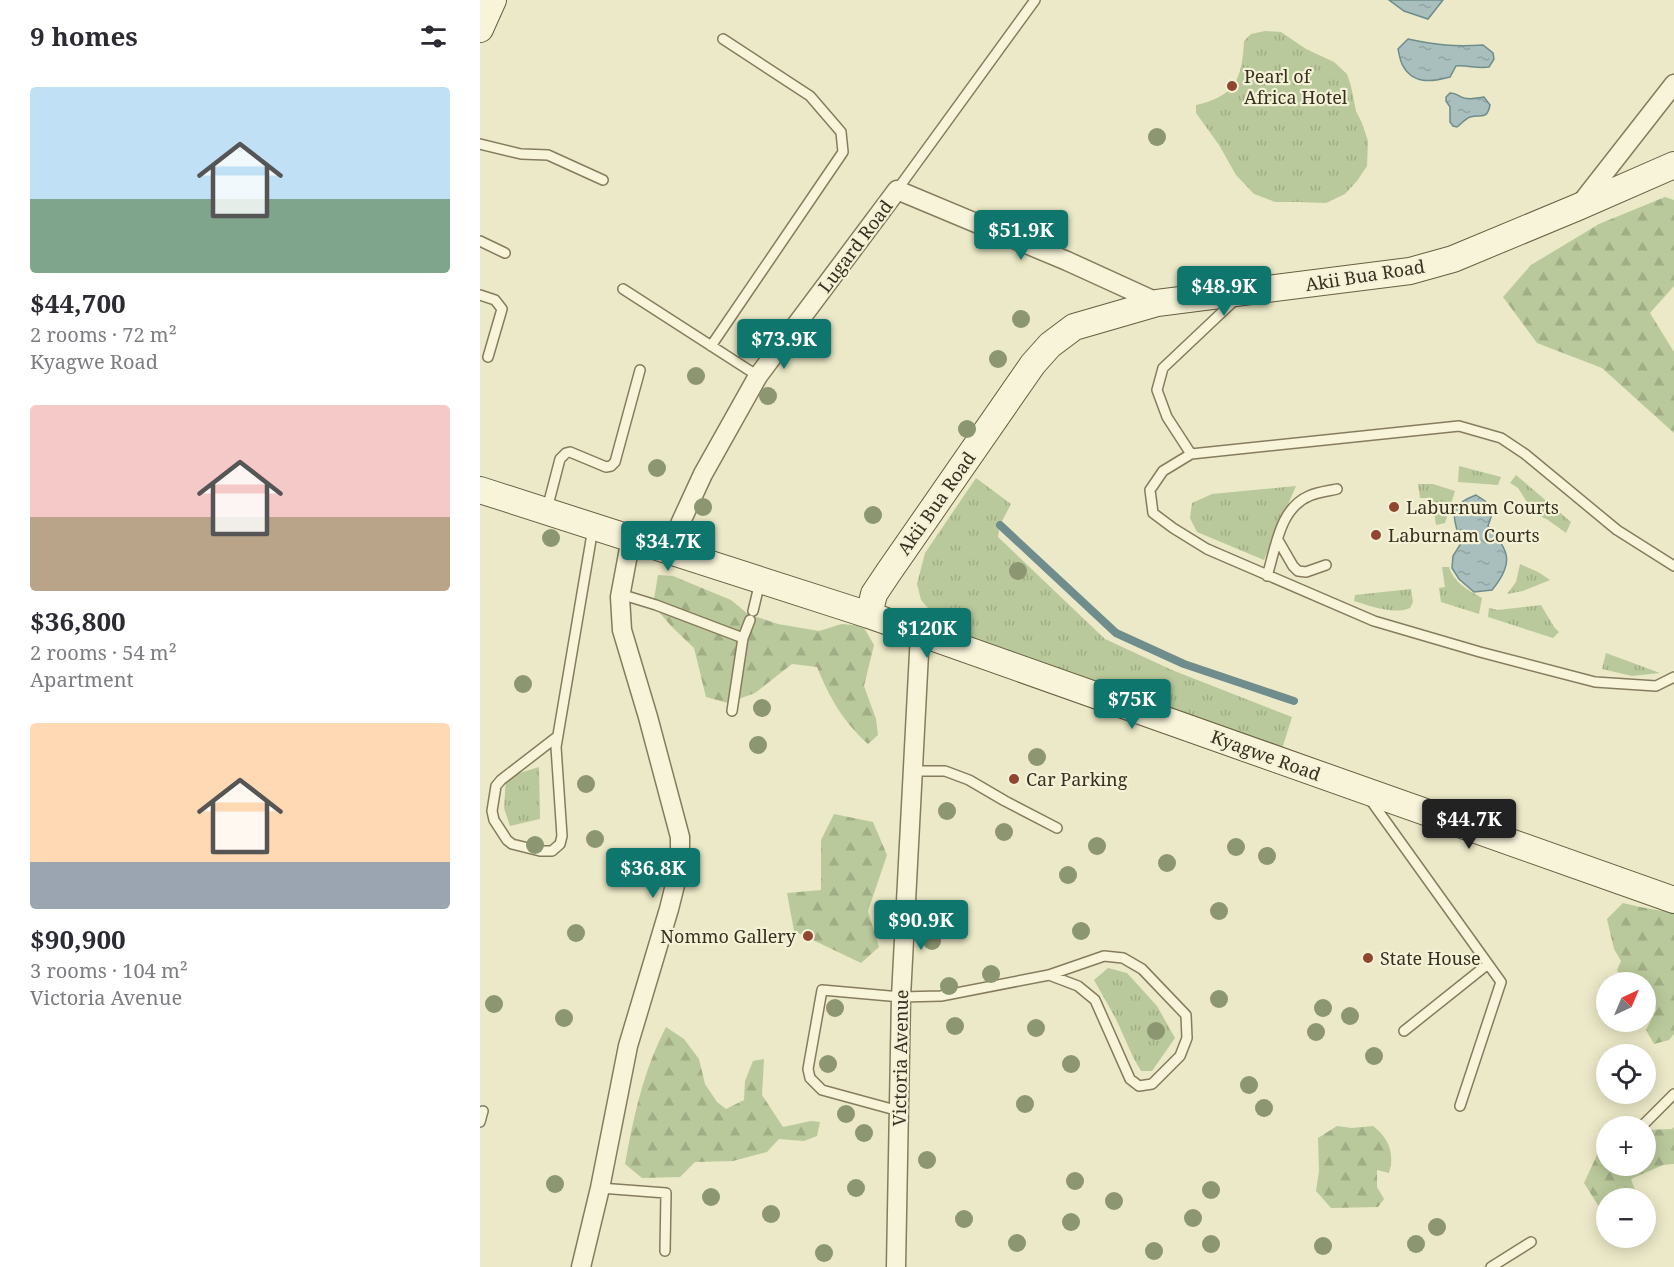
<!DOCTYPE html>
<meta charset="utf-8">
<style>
:root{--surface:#fff;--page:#f2f2f3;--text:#2b2b33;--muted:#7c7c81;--accent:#0f766e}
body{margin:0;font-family:"Noto Serif",serif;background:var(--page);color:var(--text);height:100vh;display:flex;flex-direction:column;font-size:22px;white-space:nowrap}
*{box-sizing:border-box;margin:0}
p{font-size:20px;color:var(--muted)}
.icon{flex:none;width:33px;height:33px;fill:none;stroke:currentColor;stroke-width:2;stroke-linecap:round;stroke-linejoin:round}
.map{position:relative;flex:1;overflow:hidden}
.side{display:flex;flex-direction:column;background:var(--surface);width:480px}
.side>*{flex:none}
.needle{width:39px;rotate:44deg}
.buttons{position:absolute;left:1116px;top:972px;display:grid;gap:12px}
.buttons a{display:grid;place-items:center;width:60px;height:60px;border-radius:50%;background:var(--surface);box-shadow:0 3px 15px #0003;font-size:30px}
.price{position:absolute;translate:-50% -51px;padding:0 14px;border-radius:6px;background:var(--accent);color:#fff;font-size:20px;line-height:39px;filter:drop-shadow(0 2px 3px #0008)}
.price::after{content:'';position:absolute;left:50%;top:36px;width:18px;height:14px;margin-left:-9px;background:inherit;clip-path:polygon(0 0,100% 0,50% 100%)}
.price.current{background:#222;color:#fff}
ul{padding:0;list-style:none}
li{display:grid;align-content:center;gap:12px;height:318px;padding:0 30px}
li span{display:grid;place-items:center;height:186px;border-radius:6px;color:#555}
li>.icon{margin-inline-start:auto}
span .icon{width:108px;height:108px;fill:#fffc;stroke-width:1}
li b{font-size:26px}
h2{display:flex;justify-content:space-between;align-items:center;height:72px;padding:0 30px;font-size:26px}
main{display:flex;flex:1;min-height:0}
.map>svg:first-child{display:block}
.grass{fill:url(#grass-tufts)}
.forest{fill:url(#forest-firs)}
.water{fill:url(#water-ripples);stroke:#6f8d8c;stroke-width:1.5}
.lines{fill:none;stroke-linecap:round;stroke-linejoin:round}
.stream{stroke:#6f8d8c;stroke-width:8}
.lane-casing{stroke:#867c5d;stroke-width:12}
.street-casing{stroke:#867c5d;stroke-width:21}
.secondary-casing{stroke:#685d40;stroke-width:28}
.lane{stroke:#f7f4d9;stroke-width:9}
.street{stroke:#f7f4d9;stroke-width:18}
.secondary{stroke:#f7f4d9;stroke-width:26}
.tree{fill:#8c9670}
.poi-dot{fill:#914631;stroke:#f3f1d6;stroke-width:2}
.labels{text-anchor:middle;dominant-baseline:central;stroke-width:4.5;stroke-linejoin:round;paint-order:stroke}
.poi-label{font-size:18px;fill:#373020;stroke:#f3f1d6;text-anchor:start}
.street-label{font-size:18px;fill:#373020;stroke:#f3f1d6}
</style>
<main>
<section class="side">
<h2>9 homes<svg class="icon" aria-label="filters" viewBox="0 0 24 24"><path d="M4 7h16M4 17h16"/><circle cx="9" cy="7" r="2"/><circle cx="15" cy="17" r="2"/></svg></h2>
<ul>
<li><span style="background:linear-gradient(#bfe0f5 60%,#7fa58c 0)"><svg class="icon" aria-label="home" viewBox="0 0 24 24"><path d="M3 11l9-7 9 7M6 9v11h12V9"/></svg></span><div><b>$44,700</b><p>2 rooms · 72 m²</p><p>Kyagwe Road</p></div></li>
<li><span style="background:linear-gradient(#f6c9c9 60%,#b9a48a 0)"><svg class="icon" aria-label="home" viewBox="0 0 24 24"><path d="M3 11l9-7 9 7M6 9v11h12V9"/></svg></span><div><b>$36,800</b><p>2 rooms · 54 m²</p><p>Apartment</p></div></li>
<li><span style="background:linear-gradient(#ffd9b3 75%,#9aa5b1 0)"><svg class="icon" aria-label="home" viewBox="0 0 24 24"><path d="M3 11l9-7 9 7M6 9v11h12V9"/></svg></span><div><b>$90,900</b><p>3 rooms · 104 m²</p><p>Victoria Avenue</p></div></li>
</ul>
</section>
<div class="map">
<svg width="1194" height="1267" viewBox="0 0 1194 1267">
<defs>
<pattern id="grass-tufts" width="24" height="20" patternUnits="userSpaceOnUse" patternTransform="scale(1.5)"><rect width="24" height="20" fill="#bac99b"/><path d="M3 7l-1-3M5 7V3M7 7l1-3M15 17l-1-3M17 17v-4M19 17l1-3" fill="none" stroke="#a0ad85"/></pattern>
<pattern id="forest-firs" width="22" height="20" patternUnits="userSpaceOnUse" patternTransform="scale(1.5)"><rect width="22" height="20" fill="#bac99b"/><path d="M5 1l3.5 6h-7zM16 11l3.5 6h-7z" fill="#a0ad85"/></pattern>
<pattern id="water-ripples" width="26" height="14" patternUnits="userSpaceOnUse" patternTransform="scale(1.5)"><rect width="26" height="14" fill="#a8bfbe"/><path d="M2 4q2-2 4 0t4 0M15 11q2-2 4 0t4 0" fill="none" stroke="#91a4a3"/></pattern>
</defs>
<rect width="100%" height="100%" fill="#ebe9c7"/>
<!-- grass -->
<path class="grass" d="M785,31L801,32L826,49L854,62L867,74L871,86L876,111L882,123L888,141L887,166L877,181L865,194L846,203L818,202H795L774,194L756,175L739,145L716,113V105C756,96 762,79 764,41L771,34Z
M979,466L1021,477L1018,485L978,482Z
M1036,475L1091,522L1086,533L1068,520L1054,513L1038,488L1030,483Z
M496,478L531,504L520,525L518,537L625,639L692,670L812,717L802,749L519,660L464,626L441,600L437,584L445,553Z
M938,484H953L975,491L965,523L956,525L952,498H940Z
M816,486L784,560L717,532L710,518L712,503L732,494Z
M1040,564L1058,572L1070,580L1043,591L1027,594L1036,582Z
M962,567H969C974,583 988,590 1002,598L999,614L961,602L959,588L965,587Z
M931,589L933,602L930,608C913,615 891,606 874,601L875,595Z
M1061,605L1074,627L1079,632L1073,638L1008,617L1009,608L1018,610Z
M1126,653L1180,673L1152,676L1122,669Z
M59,767L60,819L30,826L24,808L26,777Z
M628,968L647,973L677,1006L695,1038L672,1071H661L653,1057L636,1019L614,980Z"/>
<!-- forest -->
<path class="forest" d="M1185,197L1194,200V286L1170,313L1194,352V433L1122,368L1057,343L1023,297L1051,265L1119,224Z
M178,575L193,576L251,600L268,614L298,624L339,631L362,624L383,626L394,645L384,686L396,719L398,735L388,744C363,721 350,699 337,667L312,664L275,693L248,703L226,697L214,648L192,627L173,605Z
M354,814L393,822L407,855L388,911L399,947L381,963L314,931L307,893L341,890V840Z
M1143,903L1160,907L1194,913V1034L1189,1040L1174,1044L1166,1030L1176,1010L1172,1000L1166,999V982H1146L1137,970L1141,961L1134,949L1127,919Z
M186,1027L204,1039L219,1059L225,1084L237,1102L246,1109L264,1100L265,1081L273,1061L284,1059L282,1095L303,1127L331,1121L340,1122L337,1136L324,1141L299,1139L287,1152L253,1161L215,1162L200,1177L162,1178L145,1164C154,1115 163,1072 186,1027Z
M857,1126L872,1128L893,1126C909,1138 915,1154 909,1173L897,1170V1187L904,1199L898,1207L851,1208L836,1191L839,1171L838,1138Z
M1194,1127V1164L1183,1165L1151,1179L1158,1198H1126V1218L1104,1183L1123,1142L1126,1141V1166H1166V1130L1192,1129Z"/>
<!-- water -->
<path class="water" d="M909,0H963L948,19L924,11Z
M928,39C955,45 975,47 1003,45L1013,53L1014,59L1009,67C997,69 988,65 976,66L970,77C952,82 932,85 922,64C920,60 919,53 918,49Z
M970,93C977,93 978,96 984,98C991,100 998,98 1004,97L1010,105C1007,120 1002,114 990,117C985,119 981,124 977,127L973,126L970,122V107L966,101V97Z
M996,495L1005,501L1012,514L1008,526C1030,551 1034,563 1012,590L994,592L979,579L972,568L973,556L980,545C976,518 964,507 996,495Z"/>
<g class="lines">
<!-- stream -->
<path class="stream" d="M520,525L636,633L704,664L814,701"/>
<!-- lane casing -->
<g class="lane-casing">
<path id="lane" d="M0,144L41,154L68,155L123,180
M417,190L555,0
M0,241L25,253
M143,289L278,376
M0,295L15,300L22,309L8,357
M231,346L363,152L361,132L330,96L243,39
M711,454L687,417L677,390L683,368L756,299
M67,509L80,459L86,453L90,452L126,467L131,466L135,462L160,370
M798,540L813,566L818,571L826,572L846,565
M1194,566L1137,530L1045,454L1021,438L979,426L711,454L683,471L670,490L673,513L693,528L727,549L894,621L1000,652L1115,682L1176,686L1194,677
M787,576C796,548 799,509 829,496C838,492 848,491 857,489
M150,597L176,605L263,638
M273,611L280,582
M252,711L263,638L270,620
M78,736L21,780L16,786L12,811L14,820L27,840L32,844L60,851H72L80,844L82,836L76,747L113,528
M433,771H465L489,780L525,801L577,828
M889,798L1021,982L980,1106
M924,1031L1008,964
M419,1111L342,1090L330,1078L328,1069L342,990L421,997L461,996L569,975L624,956L643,958L662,969L706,1015L707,1038L700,1056L672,1084L659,1086L650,1079L615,1000L598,986L569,975
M0,1122L3,1111
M1165,1123L1194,1094
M120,1188L186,1193L185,1251
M1011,1267L1051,1242"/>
</g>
<!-- street casing -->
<g class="street-casing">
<path id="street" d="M1101,203L1194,84
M188,550L223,474L278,376L417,190L587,261L679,303
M101,1267L120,1188L148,1046L189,909L200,865V837L168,717L142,630L140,597L151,538
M416,1267L421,997L440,634"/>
</g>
<!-- secondary casing -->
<g class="secondary-casing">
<path id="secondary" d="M0,29L13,0
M0,490L389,615L1194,900
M389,615L394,594L408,573L553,364L570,345L594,327L677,303L930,271L973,259L1098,207L1194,165"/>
</g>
<!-- lane -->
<use href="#lane" class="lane"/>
<!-- street -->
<use href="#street" class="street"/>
<!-- secondary -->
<use href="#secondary" class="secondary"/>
</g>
<!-- trees -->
<g class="tree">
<circle cx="677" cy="137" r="9"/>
<circle cx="541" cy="319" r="9"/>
<circle cx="518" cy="359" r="9"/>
<circle cx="216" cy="376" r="9"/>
<circle cx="288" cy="396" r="9"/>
<circle cx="487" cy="429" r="9"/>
<circle cx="177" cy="468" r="9"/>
<circle cx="223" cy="507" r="9"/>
<circle cx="393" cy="515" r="9"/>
<circle cx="71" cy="538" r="9"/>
<circle cx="538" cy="571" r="9"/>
<circle cx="43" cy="684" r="9"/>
<circle cx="282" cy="708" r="9"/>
<circle cx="278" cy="745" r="9"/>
<circle cx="557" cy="757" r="9"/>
<circle cx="106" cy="784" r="9"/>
<circle cx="467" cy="811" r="9"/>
<circle cx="524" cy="832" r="9"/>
<circle cx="115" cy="839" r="9"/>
<circle cx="55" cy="845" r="9"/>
<circle cx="617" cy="846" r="9"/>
<circle cx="756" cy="847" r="9"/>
<circle cx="787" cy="856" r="9"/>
<circle cx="687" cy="863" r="9"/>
<circle cx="588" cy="875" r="9"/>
<circle cx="739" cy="911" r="9"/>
<circle cx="601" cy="931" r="9"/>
<circle cx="96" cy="933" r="9"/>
<circle cx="452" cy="941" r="9"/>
<circle cx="511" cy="974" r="9"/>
<circle cx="469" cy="986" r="9"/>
<circle cx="739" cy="999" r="9"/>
<circle cx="14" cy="1004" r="9"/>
<circle cx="355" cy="1008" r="9"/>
<circle cx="843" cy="1008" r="9"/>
<circle cx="870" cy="1016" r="9"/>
<circle cx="84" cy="1018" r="9"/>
<circle cx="475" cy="1026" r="9"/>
<circle cx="556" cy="1028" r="9"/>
<circle cx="676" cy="1031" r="9"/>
<circle cx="836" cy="1032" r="9"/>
<circle cx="894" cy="1056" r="9"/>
<circle cx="348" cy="1064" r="9"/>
<circle cx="591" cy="1064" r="9"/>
<circle cx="769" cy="1085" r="9"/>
<circle cx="545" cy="1104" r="9"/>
<circle cx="784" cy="1108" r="9"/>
<circle cx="366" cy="1114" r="9"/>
<circle cx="384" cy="1133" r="9"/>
<circle cx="447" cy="1160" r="9"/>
<circle cx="595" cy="1181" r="9"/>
<circle cx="75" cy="1184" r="9"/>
<circle cx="376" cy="1188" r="9"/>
<circle cx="731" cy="1190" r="9"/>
<circle cx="231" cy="1197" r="9"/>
<circle cx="634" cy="1201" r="9"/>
<circle cx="291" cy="1214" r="9"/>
<circle cx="713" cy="1218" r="9"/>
<circle cx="484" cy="1219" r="9"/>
<circle cx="591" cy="1222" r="9"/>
<circle cx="957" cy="1227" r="9"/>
<circle cx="537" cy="1243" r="9"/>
<circle cx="731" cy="1244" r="9"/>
<circle cx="936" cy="1244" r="9"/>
<circle cx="843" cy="1246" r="9"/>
<circle cx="674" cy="1251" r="9"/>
<circle cx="344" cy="1253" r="9"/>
</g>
<!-- markers -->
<g class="poi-dot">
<circle cx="752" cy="86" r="6"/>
<circle cx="914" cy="507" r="6"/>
<circle cx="896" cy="535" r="6"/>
<circle cx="534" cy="779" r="6"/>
<circle cx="328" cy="936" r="6"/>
<circle cx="888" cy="958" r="6"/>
</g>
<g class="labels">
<!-- poi labels -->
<g class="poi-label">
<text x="764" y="76">Pearl of<tspan x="764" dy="21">Africa Hotel</tspan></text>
<text x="926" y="507">Laburnum Courts</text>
<text x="908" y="535">Laburnam Courts</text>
<text x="546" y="779">Car Parking</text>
<text x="316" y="936" text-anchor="end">Nommo Gallery</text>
<text x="900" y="958">State House</text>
</g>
<!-- street labels -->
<g class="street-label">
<text transform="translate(375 246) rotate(-53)">Lugard Road</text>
<text transform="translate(885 275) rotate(-9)">Akii Bua Road</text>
<text transform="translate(456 503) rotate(-55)">Akii Bua Road</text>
<text transform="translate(786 755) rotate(20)">Kyagwe Road</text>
<text transform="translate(420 1058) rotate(-89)">Victoria Avenue</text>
</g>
</g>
</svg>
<div class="buttons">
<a><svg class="needle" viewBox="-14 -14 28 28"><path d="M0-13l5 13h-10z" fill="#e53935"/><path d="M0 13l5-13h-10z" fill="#7c7c81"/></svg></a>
<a><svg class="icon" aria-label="locate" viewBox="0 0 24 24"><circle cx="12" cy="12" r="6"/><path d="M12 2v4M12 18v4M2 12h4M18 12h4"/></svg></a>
<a>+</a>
<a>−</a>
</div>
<b class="price" style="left:541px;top:261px">$51.9K</b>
<b class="price" style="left:744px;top:317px">$48.9K</b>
<b class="price" style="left:304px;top:370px">$73.9K</b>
<b class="price" style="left:188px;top:572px">$34.7K</b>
<b class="price" style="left:447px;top:659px">$120K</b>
<b class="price" style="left:652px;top:730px">$75K</b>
<b class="price current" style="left:989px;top:850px">$44.7K</b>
<b class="price" style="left:173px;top:899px">$36.8K</b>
<b class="price" style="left:441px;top:951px">$90.9K</b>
</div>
</main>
